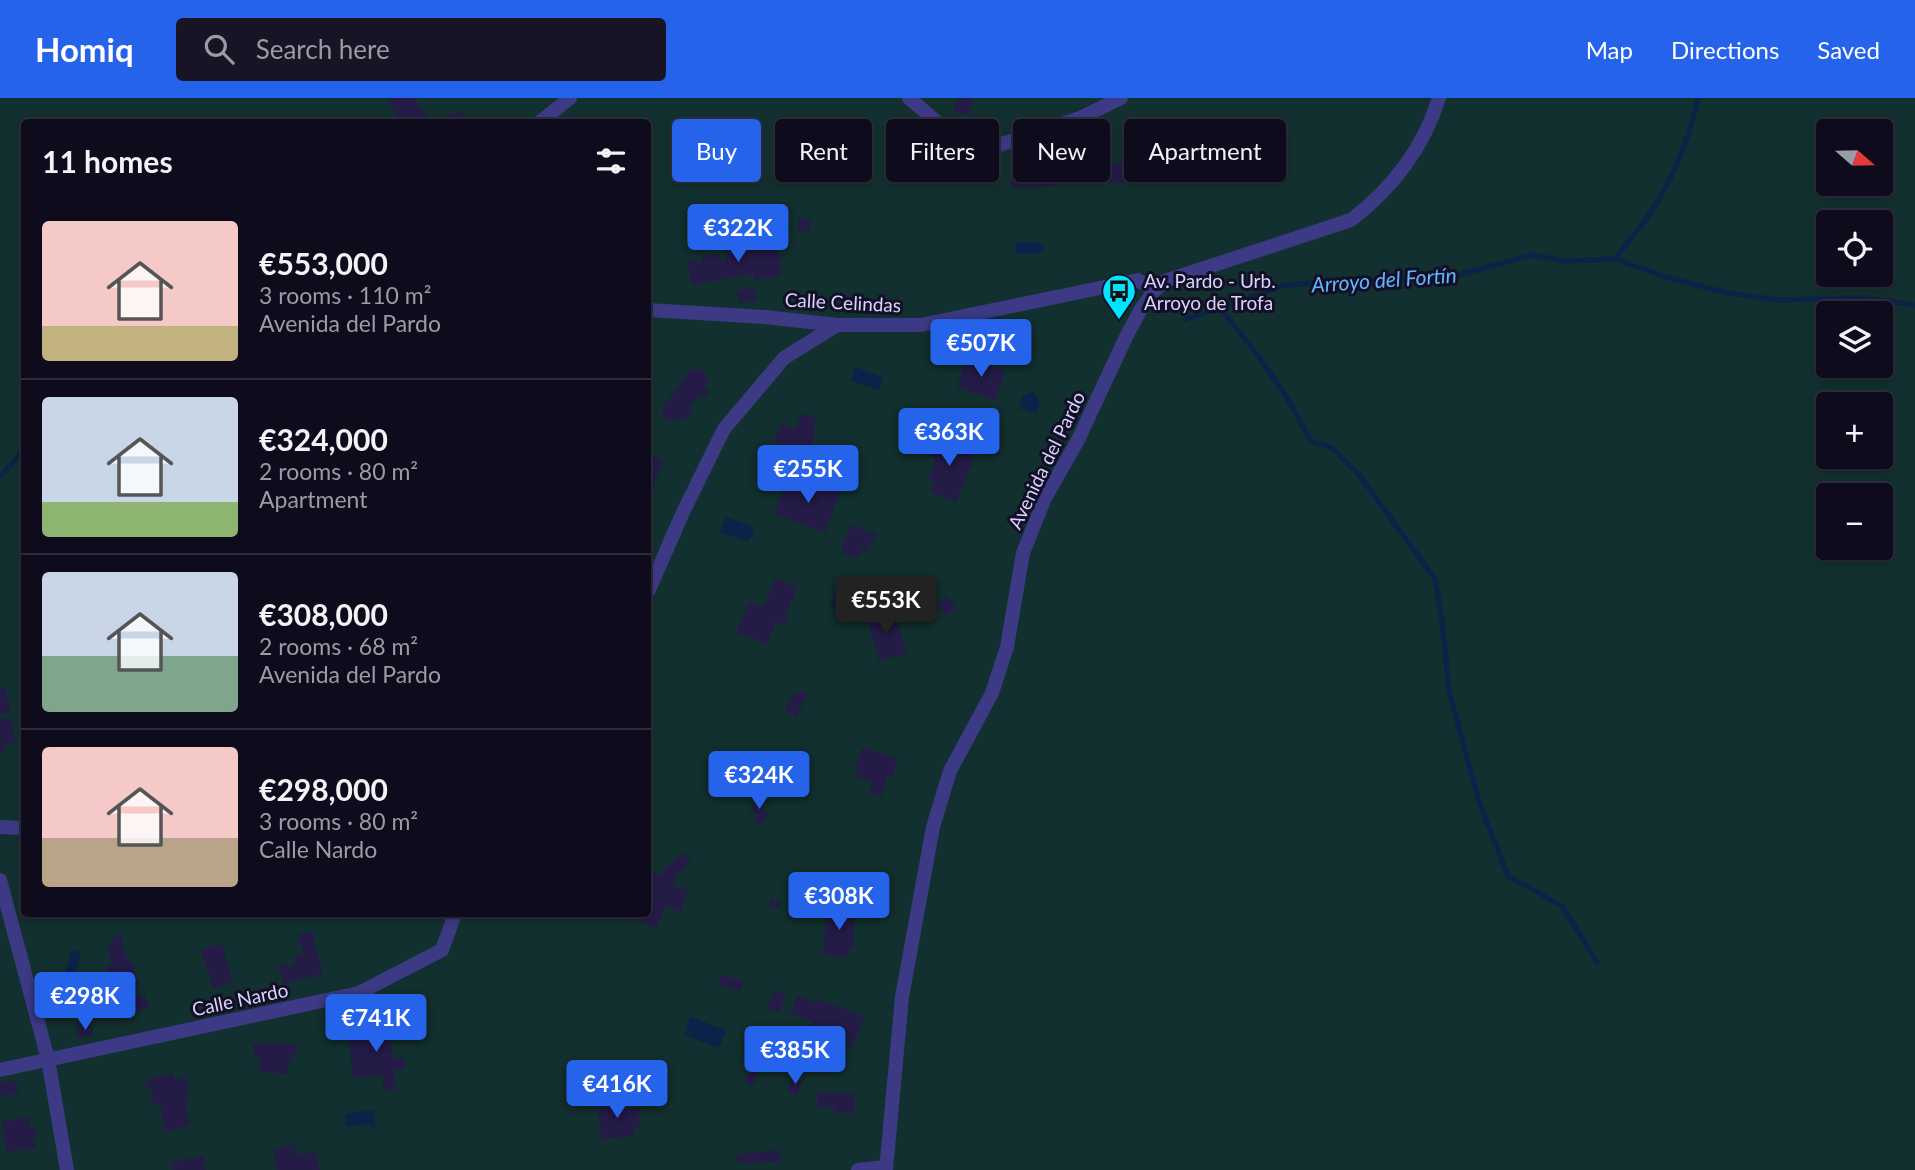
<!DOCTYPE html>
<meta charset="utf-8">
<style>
:root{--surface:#0e0b1c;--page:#171425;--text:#f1f3f6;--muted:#9b9ba3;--line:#2e2b3b;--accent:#2563eb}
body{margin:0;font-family:Lato,sans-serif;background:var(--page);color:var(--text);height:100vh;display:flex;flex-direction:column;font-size:26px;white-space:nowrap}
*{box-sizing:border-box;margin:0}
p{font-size:23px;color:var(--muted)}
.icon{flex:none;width:38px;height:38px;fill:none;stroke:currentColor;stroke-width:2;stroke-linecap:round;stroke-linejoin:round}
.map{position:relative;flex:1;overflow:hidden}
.sheet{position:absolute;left:21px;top:21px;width:630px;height:798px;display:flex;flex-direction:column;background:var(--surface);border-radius:7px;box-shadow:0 4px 10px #0003,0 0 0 2px var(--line)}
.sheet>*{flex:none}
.guide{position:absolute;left:672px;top:21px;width:665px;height:63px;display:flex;gap:14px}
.needle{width:46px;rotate:110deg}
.controls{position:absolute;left:1816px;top:21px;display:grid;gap:14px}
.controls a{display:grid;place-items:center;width:77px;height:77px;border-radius:7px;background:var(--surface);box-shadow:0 4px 10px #0003,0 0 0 2px var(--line);font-size:35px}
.price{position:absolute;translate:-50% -60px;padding:0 16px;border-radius:7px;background:var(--accent);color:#fff;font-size:23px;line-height:46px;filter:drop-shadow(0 2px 4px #0008)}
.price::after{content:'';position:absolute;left:50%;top:42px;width:21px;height:16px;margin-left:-10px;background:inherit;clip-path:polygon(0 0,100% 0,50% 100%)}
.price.on{background:#222;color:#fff}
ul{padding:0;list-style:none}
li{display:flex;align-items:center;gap:21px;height:175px;padding:0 21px}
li+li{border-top:2px solid var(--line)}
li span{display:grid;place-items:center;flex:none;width:196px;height:140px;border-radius:7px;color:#555}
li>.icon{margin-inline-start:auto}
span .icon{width:84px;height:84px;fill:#fffc;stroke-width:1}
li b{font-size:30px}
h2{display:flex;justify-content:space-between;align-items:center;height:84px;padding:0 21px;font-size:30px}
.tag{padding:0 24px;border-radius:7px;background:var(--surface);box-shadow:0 4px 10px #0003,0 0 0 2px var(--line);font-size:24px;line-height:63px}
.tag.on{background:var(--accent);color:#fff}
header{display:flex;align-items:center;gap:42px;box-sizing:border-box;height:98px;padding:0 35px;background:var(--accent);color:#fff}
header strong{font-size:33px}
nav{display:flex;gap:38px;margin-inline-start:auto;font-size:24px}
.search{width:490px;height:63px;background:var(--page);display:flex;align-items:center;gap:18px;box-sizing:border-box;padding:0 24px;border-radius:7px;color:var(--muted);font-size:26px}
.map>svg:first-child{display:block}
.green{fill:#12302f;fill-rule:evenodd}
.water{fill:#0c2248}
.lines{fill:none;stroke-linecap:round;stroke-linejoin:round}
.stream{stroke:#0c2248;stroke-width:5}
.building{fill:#241b47}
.minor{stroke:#3d3a85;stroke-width:14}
.labels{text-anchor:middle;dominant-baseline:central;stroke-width:6;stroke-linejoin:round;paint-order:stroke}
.poi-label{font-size:19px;fill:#d9d4ff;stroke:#130f26;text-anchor:start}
.street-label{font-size:19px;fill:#d9d4ff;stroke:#130f26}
.water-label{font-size:21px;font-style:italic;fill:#62b6ff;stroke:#130f26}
</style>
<header>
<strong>Homiq</strong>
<div class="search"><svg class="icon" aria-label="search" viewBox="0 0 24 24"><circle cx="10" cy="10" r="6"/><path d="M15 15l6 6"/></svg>Search here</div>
<nav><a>Map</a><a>Directions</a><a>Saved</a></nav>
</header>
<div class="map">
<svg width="1915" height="1072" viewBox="0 0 1915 1072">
<rect width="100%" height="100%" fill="#130f26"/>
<!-- green -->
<path class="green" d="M0,0H1915V1072H0ZM24,24H648V816H24ZM1829,33H1881V86H1829ZM1829,124H1881V177H1829ZM1829,215H1881V268H1829ZM1829,306H1881V359H1829ZM1829,397H1881V450H1829Z"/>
<!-- water -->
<path class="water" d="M718,126L720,140L691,145L688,130Z
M1016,144H1040L1044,148V152L1040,156H1016Z
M855,269L883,279L879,292L851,283Z
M1032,294L1035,295L1040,304L1036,316L1019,310L1023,298Z
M726,419L754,429L753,434L755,438L750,440L749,444L720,434Z
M840,480L852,484L842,513L830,509Z
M71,852L81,854L74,883L64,881Z
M690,919L726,932L719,950L684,937Z
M374,1012L375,1029H371L370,1026L346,1028L345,1016Z"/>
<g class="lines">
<!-- stream -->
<path class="stream" d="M1615,161C1626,146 1639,132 1649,117C1673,82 1689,41 1698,0
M1220,210L1253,251L1285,296L1311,343L1332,350L1360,378L1435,481L1442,522L1449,593L1479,704L1508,778L1562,808L1597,864
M1185,222L1285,187L1360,181H1444L1532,157L1564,163L1615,161L1666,179L1723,194L1778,202L1865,200L1915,207
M0,378L24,353"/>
</g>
<!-- building -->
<path class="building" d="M389,0H414L422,12L433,21L431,24H401V21L398,22Z
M958,0H973L969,17L954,14Z
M463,13L466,24H450L448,17Z
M1093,53L1094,61L1110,60L1111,65L1130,66L1131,84L1079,86V77L1092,76V71L1078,72L1077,54Z
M895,56H903V69H894Z
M1063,56L1064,74H1049L1050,79H1063V87L1011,90V72L1030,69V65L1047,64L1046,57Z
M799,120L811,122L809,134L797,132Z
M776,141L782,178L754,182V176L691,187L687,162L696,160L697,166L703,165L702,158L720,156L721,163L727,162L725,155L735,154L736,160L743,159L742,147Z
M755,190L757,202L738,205L737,192Z
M966,261L977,265L979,262L995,267L994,270L1005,274L995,302L957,289Z
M696,270L702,272L706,276L708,283L705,288L710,292L703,301L699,297L688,311L692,314L686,322L682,318L676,323L667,322L662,315L664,307L689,274Z
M801,316L817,321L812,336L815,337L809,355L774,344L781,326L796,331Z
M935,338L974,352L970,364L973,365L956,404L930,394L934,383L928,381L936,360L928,357Z
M648,354L663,364L648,398Z
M804,382L839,394L825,435L775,417L785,386L801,391Z
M851,427L876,436L867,454L861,452L858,460L841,454Z
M775,480L797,489L785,518L788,519L785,527L776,524L767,546L736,535L749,504L764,509Z
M947,499L956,510L947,518L937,507Z
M885,513L888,522L896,519L907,555L879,563L866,518Z
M5,589L11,613L0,616V590Z
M798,593L807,595L797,619L785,613L794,594L798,595Z
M11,620L16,644L4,647L5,652L0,654V622Z
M862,649L898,660L892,680L887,679L881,699L869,695L872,684L856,679L858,670L856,669Z
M758,699L764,703L760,710L769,715L761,727L755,724L759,717L750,712Z
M683,755L691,764L677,776L673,788L688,793L681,814L665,808L657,830L633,821L635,816H648V772L662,777L665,771Z
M771,801L781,804L778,811L769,808Z
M827,808L847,811L854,818L853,851H849L848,859L823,857Z
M312,833L323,876L283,886L279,867L286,865L288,869L294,867L296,864L294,861L295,858L300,857L303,854L298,836Z
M120,836L127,860H130L139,890L120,895L116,878L109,880L106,869L112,867L107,847L113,846L111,839Z
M222,846L233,884L213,890L201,851Z
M721,877L743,883L740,893L718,887Z
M774,892L786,897L779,915L767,911Z
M145,897L149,910L136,913L132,900Z
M798,897L817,904L818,901L864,919L852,950L808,933L812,923L791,915Z
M387,913L393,960L404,959L405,970L394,971L396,991L384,993L382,977L353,980L349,943L375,940V943L381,942L380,934L374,935L371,915Z
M91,927L93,937L78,940L76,930Z
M761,933L775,938L763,971L749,965Z
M253,946H297V957H291V964H288V976H277V974H260V959L253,960Z
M750,971L758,974L753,987L745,984Z
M173,975L174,982L187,979L190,992L184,993L188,995L189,999L185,1003L190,1027L166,1033V1030H162L161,1027L164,1024L160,1006L154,1008L151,990L145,989V986L149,983L148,981Z
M792,980L802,983L797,997L788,994Z
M16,982L18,995L0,999V985Z
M817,995H855V1015H834V1009H817Z
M622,1002V1011L638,1010L640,1029H633L634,1038L601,1041L598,1004Z
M28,1019L30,1030L35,1029L37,1039L34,1040L36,1050L7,1054L2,1024Z
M294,1046L297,1057L315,1053L320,1072H277L273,1051Z
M780,1052L781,1063L738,1066L737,1056Z
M203,1057L206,1072H173L171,1064Z"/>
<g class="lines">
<!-- minor -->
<path class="minor" d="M909,0L945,31L990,50L1080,20L1121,0
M540,24L570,0
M648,212L765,219L837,227H921L1138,182L1154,193
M648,494L684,412L724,331L784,260L837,227
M0,729L24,730
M0,782L48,961L67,1072
M0,972L359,895L442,852L455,816
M858,1072L886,1069
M886,1072L902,899L933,729L950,673L992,595L1007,549L1023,455L1045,400L1078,342L1126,239L1141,211L1154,193L1165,183L1351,122C1393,90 1423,51 1439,0"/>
</g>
<!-- icons -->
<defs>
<g id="bus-pin" transform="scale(1.75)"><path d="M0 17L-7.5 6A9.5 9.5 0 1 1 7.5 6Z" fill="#00e5ff" stroke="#130f26"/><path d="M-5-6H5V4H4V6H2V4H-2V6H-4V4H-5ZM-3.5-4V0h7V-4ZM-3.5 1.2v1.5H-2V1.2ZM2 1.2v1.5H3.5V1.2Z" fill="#111"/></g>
</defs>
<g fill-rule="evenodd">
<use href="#bus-pin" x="1119" y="193"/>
</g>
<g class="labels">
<!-- poi labels -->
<g class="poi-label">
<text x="1144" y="182">Av. Pardo - Urb.<tspan x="1144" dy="22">Arroyo de Trofa</tspan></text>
</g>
<!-- street labels -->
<g class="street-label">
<text transform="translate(843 204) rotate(3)">Calle Celindas</text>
<text transform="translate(1046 362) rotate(-64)">Avenida del Pardo</text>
<text transform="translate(240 901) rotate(-12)">Calle Nardo</text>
</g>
<!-- water labels -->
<g class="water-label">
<text transform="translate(1384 181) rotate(-4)">Arroyo del Fortín</text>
</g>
</g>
</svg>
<div class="controls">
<a><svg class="needle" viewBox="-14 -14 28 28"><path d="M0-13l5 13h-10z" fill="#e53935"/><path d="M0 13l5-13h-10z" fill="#9b9ba3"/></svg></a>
<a><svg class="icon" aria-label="locate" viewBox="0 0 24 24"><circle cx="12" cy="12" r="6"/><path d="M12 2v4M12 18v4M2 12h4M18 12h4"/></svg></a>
<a><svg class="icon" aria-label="layers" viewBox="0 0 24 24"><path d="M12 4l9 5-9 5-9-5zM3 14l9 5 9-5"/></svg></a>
<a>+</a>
<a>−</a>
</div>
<b class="price" style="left:738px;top:166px">€322K</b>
<b class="price" style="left:981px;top:281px">€507K</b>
<b class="price" style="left:949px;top:370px">€363K</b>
<b class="price" style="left:808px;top:407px">€255K</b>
<b class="price on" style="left:886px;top:538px">€553K</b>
<b class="price" style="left:759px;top:713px">€324K</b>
<b class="price" style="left:839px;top:834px">€308K</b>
<b class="price" style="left:85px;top:934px">€298K</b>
<b class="price" style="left:376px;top:956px">€741K</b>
<b class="price" style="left:795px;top:988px">€385K</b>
<b class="price" style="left:617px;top:1022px">€416K</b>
<div class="guide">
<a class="tag on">Buy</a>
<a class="tag">Rent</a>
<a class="tag">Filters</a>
<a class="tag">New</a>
<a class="tag">Apartment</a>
</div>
<section class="sheet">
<h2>11 homes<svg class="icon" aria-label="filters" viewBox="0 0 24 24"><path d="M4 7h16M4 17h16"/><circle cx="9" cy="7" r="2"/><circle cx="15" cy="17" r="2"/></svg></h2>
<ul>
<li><span style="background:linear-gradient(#f6c9c9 75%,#c2b280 0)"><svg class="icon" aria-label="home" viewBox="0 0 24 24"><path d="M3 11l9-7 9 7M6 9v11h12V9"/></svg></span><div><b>€553,000</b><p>3 rooms · 110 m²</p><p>Avenida del Pardo</p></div></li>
<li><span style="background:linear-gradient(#c9d6e8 75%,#8fb573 0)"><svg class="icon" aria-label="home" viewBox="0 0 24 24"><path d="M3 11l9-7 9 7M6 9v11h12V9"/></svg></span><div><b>€324,000</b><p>2 rooms · 80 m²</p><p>Apartment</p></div></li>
<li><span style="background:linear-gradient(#c9d6e8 60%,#7fa58c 0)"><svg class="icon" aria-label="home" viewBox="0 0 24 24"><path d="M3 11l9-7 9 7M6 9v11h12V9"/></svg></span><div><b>€308,000</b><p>2 rooms · 68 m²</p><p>Avenida del Pardo</p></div></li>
<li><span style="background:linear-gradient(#f6c9c9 65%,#b9a48a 0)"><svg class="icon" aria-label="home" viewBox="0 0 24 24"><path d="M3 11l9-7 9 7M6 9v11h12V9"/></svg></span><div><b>€298,000</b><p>3 rooms · 80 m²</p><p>Calle Nardo</p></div></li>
</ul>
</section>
</div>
